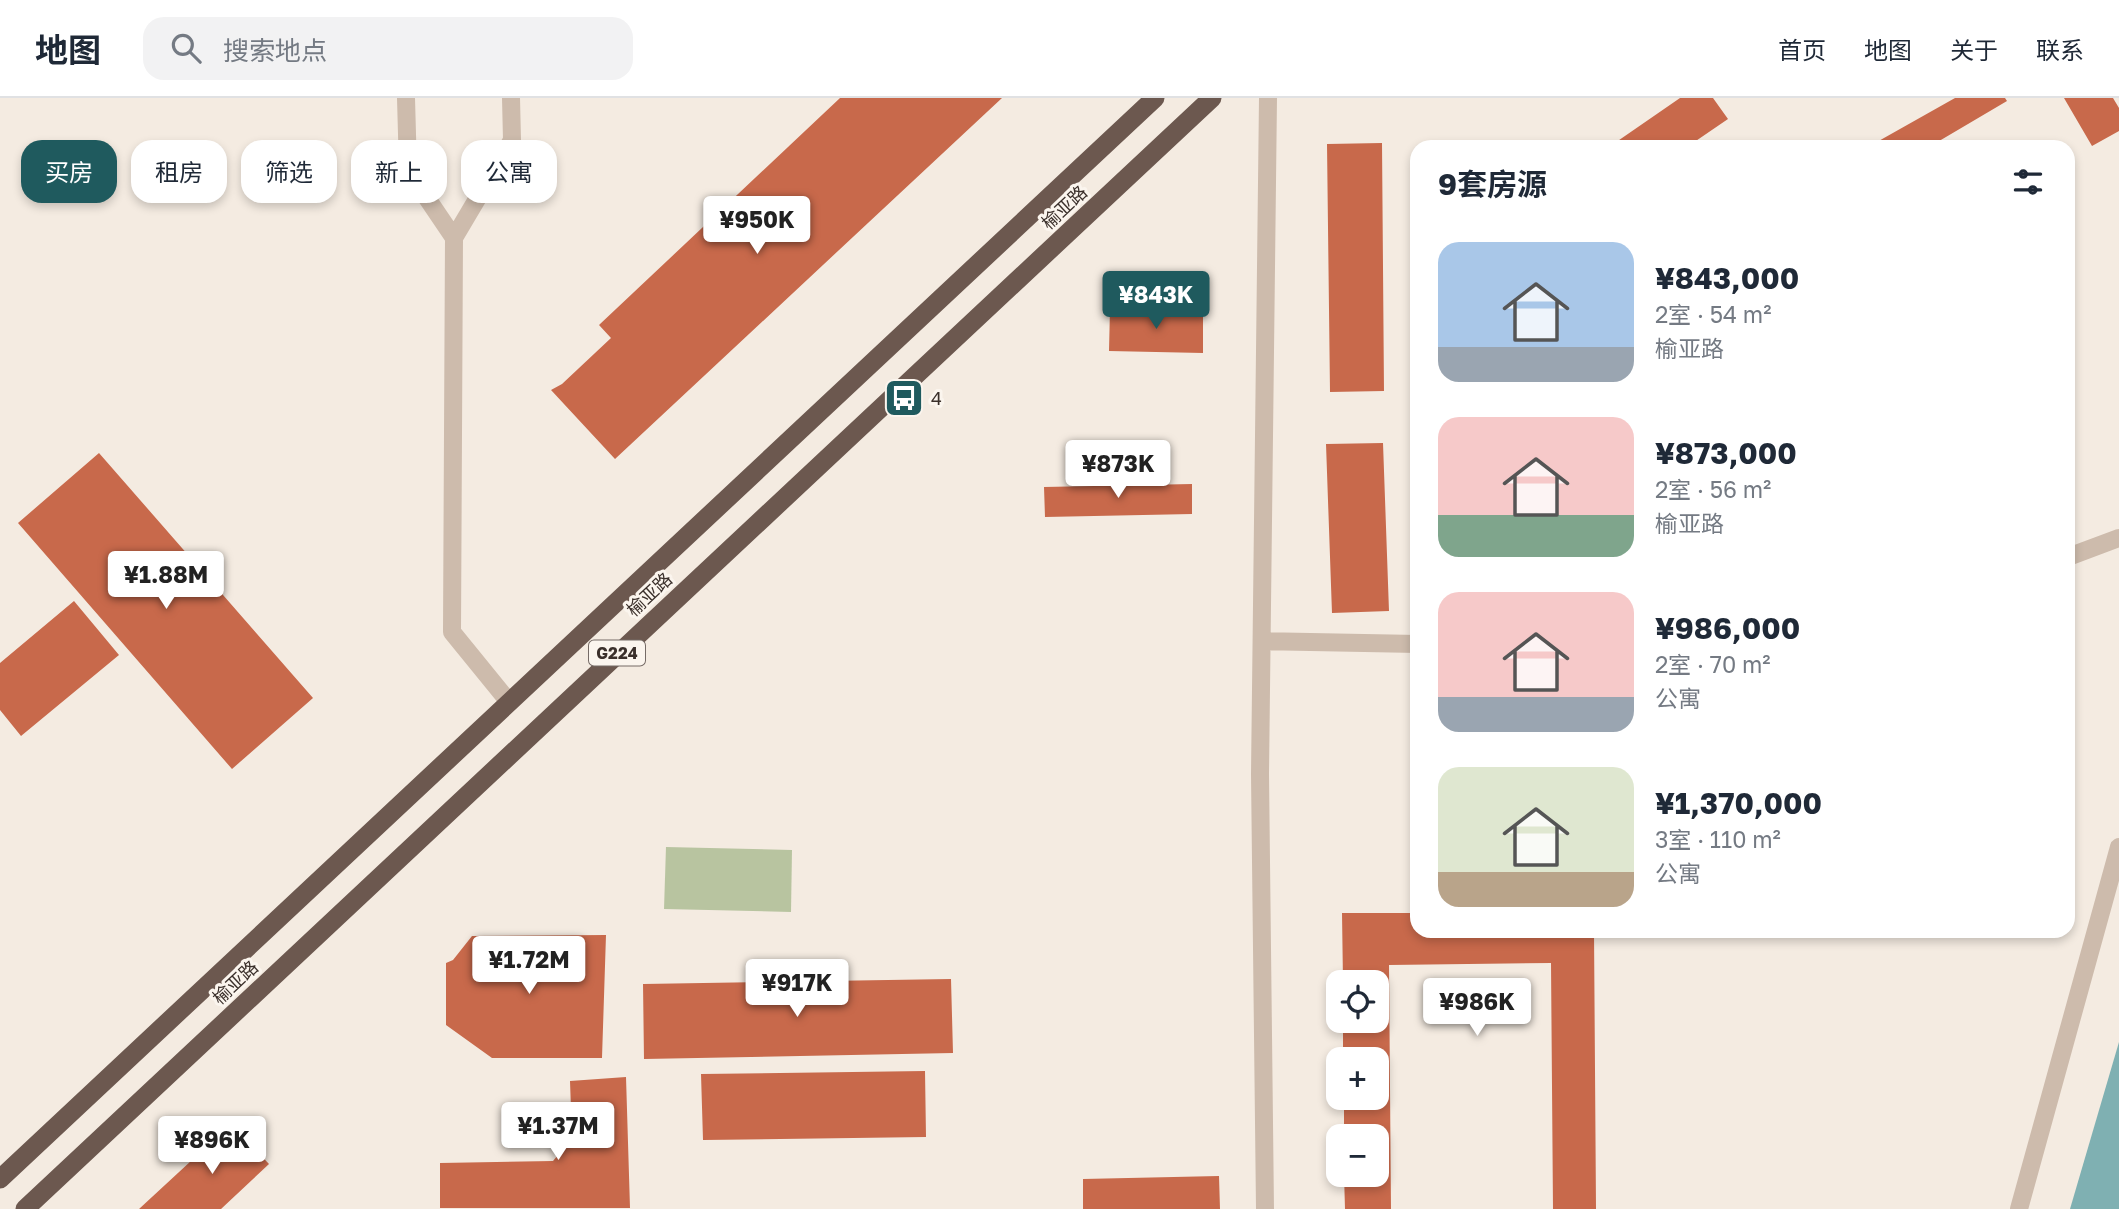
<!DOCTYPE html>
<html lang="zh">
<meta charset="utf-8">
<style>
:root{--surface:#fff;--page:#f2f2f3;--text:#1f2937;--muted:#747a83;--line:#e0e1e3;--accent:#1f5a5e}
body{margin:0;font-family:"Golos Text","Noto Sans SC",sans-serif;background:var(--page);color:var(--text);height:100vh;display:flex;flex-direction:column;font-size:26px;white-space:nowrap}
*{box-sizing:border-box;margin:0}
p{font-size:23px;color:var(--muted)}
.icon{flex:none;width:38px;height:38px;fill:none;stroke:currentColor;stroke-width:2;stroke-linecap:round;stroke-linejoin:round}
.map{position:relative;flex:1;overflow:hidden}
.panel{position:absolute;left:1410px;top:42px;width:665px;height:798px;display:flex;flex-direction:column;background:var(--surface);border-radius:21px;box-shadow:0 4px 10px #0003}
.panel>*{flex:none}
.hud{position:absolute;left:21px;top:42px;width:665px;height:63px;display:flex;gap:14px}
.buttons{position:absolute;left:1326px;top:872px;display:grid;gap:14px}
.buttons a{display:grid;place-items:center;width:63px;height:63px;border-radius:14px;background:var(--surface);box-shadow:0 4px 10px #0003;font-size:35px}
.price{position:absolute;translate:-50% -60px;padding:0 16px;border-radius:7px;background:#fff;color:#222;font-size:23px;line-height:46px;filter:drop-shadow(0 2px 4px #0008)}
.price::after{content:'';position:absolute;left:50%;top:42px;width:21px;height:16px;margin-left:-10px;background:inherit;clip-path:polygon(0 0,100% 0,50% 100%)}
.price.on{background:var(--accent);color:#fff}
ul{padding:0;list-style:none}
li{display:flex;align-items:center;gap:21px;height:175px;padding:0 28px}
li span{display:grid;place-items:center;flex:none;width:196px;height:140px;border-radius:21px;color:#555}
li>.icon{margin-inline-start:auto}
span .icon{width:84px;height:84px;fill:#fffc;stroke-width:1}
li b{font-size:30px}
h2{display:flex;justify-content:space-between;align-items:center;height:84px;padding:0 28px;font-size:30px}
.tag{padding:0 24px;border-radius:21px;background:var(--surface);box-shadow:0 4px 10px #0003;font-size:24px;line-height:63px}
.tag.on{background:var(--accent);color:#fff}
header{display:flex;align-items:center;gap:42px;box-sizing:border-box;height:98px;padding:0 35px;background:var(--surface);border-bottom:2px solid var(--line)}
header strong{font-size:33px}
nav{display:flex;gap:38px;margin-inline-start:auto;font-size:24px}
.search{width:490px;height:63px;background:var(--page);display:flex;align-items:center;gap:18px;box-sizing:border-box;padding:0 24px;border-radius:21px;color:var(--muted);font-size:26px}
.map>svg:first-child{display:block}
.green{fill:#b8c4a0}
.water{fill:#7fb0b2}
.building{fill:#c8694b}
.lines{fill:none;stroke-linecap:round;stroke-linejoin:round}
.service{stroke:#cdbbac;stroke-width:18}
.trunk{stroke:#6c584f;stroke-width:19}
.labels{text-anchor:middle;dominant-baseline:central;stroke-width:6;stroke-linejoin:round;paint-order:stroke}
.shield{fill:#fbf5ee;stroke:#756b66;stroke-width:2}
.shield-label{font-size:16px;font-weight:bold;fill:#3b302b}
.street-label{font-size:18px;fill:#3b302b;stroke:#fbf5ee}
.poi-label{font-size:18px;fill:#3b302b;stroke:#fbf5ee;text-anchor:start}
</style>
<header>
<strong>地图</strong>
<div class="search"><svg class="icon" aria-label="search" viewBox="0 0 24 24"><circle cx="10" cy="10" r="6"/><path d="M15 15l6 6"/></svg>搜索地点</div>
<nav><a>首页</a><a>地图</a><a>关于</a><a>联系</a></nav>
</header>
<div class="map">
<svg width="2119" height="1111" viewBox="0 0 2119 1111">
<rect width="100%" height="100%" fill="#f4ebe1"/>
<!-- green -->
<path class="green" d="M666,749L792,752L791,814L664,811Z"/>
<!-- water -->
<path class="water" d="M2119,944V1111H2070Z"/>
<!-- building -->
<path class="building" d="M840,0H1002L615,361L551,292L562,286L611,240L599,227Z
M1680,0H1713L1728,21L1687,49H1609Z
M1955,0H2005L2007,3L1929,49H1868Z
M2064,0H2113L2119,10V33L2092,48Z
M1382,45L1384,293L1330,294L1327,46Z
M1110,211L1203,213V255L1109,253Z
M1383,345L1389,513L1332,515L1326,346Z
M99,355L313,600L232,671L18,425Z
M1192,386V416L1045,419L1044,389Z
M74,503L119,557L21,638L0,612V565Z
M1342,815H1418V833H1594L1596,1111H1553L1551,865L1389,867L1391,1111H1345L1344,1076H1377V1038H1344V999H1377V961H1343V922H1377V884H1343Z
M606,837L602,960H492L446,927V865L453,862L472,838Z
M951,881L953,955L644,961L643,886Z
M925,973L926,1039L703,1042L701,976Z
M626,979L630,1110H440V1065L553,1063L572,1040L570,983Z
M231,1026L269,1066L221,1111H139Z
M1219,1078L1220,1111H1083V1081Z"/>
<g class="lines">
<!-- service -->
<path class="service" d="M406,0L408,72L454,140
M2068,459L2119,440
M1262,543L1418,546
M509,604L452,534L454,140L512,42L511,0
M1265,1111L1260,676L1268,0
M2019,1111L2119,749"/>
<!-- trunk -->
<path class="trunk" d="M0,1081L1155,0
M25,1111L1212,0"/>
</g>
<!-- icons -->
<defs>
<g id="bus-square" transform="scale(2.0125)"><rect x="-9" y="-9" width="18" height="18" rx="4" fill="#1f5a5e" stroke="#fbf5ee"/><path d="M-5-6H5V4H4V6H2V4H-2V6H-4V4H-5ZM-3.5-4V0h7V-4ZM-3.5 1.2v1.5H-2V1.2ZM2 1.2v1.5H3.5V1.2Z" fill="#fff"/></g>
</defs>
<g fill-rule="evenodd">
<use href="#bus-square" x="904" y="300"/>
</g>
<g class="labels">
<!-- shield labels -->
<rect class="shield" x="589" y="542.5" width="56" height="25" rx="5"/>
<g class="shield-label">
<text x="617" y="555">G224</text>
</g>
<!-- street labels -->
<g class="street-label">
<text transform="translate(1064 109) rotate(-43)">榆亚路</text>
<text transform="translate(649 496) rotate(-43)">榆亚路</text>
<text transform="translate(235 884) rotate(-43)">榆亚路</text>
</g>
<!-- poi labels -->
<g class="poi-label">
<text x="931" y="300">4</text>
</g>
</g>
</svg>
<div class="buttons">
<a><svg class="icon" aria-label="locate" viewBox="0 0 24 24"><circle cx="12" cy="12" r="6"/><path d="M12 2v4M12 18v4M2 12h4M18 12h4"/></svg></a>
<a>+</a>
<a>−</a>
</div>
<b class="price" style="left:757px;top:158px">¥950K</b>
<b class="price on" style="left:1156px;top:233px">¥843K</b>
<b class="price" style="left:1118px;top:402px">¥873K</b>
<b class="price" style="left:166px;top:513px">¥1.88M</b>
<b class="price" style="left:529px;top:898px">¥1.72M</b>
<b class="price" style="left:797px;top:921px">¥917K</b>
<b class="price" style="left:1477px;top:940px">¥986K</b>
<b class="price" style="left:558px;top:1064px">¥1.37M</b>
<b class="price" style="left:212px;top:1078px">¥896K</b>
<div class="hud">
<a class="tag on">买房</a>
<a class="tag">租房</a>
<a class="tag">筛选</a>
<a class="tag">新上</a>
<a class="tag">公寓</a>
</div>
<section class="panel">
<h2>9套房源<svg class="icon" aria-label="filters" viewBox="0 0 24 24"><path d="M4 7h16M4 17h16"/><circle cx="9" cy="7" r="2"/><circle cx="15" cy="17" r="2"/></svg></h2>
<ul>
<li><span style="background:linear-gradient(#a9c7e8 75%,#9aa5b1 0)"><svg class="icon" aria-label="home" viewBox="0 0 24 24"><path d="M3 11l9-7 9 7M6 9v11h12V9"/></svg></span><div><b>¥843,000</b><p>2室 · 54 m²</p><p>榆亚路</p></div></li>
<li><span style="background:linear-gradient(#f6c9c9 70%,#7fa58c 0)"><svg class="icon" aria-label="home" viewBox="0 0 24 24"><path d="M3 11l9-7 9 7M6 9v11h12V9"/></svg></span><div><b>¥873,000</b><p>2室 · 56 m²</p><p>榆亚路</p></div></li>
<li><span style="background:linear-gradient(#f6c9c9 75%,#9aa5b1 0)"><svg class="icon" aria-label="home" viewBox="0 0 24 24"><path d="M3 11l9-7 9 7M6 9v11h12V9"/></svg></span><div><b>¥986,000</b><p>2室 · 70 m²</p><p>公寓</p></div></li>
<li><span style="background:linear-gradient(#dfe7d0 75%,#b9a48a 0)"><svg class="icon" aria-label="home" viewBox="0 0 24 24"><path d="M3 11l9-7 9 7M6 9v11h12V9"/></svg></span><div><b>¥1,370,000</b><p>3室 · 110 m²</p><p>公寓</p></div></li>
</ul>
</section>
</div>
